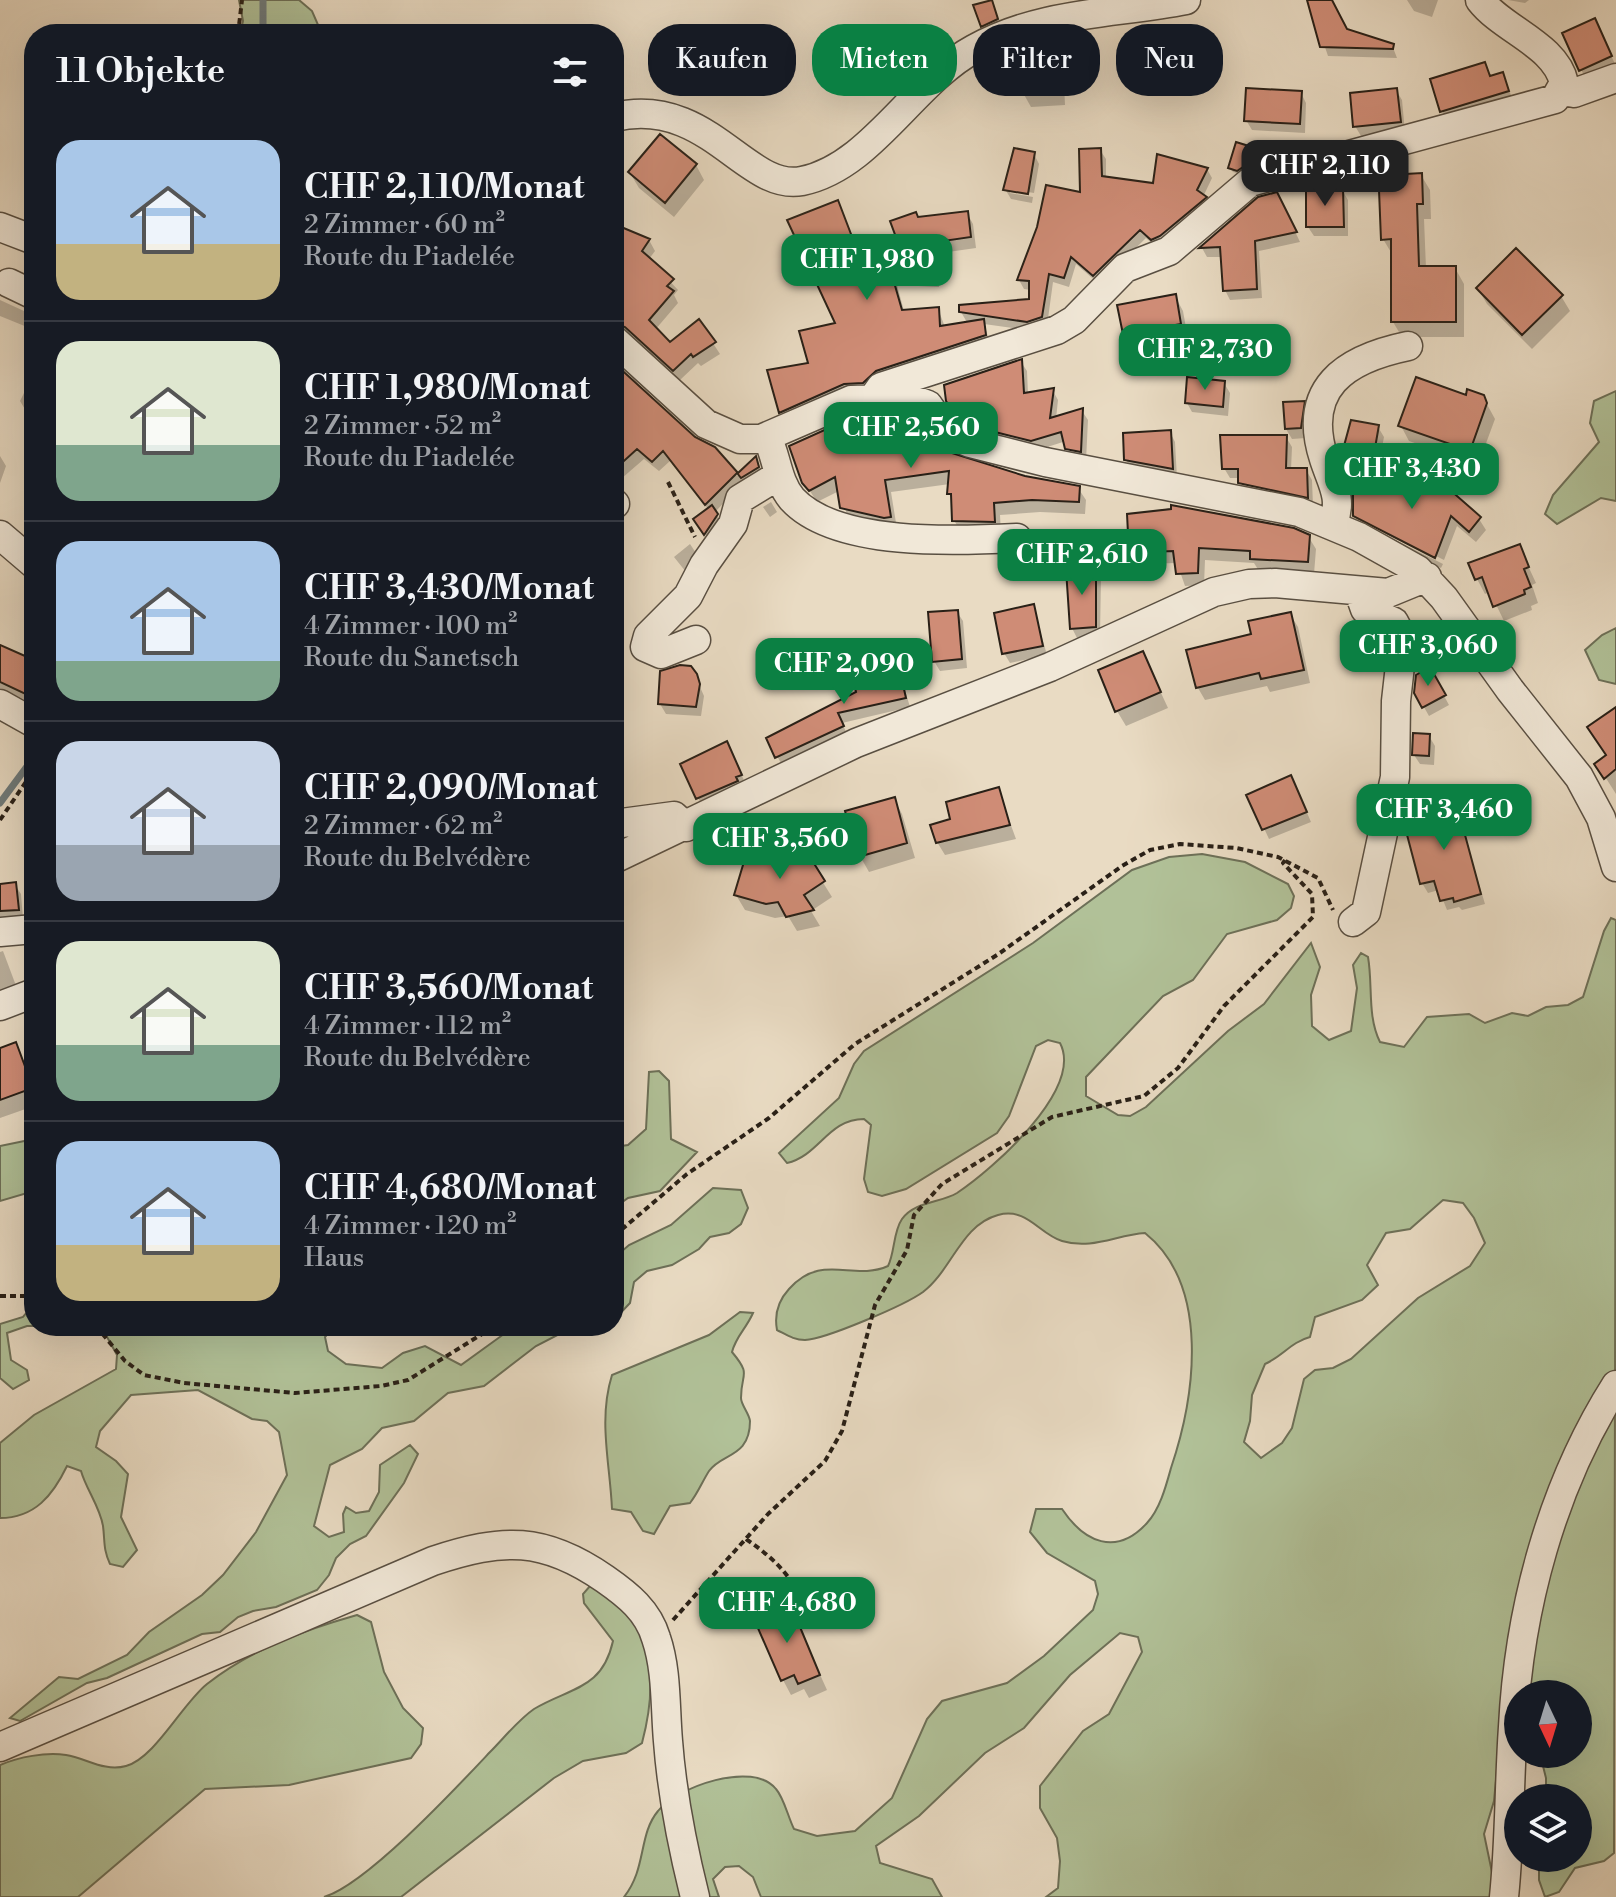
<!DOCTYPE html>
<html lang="de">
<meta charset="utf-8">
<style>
:root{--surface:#171b24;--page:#20242c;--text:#f1f3f6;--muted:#9ea1a6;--line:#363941;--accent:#0b8043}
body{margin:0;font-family:"Libre Bodoni",serif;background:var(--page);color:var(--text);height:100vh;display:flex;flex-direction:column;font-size:30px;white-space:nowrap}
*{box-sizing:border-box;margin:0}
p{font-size:26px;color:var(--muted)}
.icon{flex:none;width:44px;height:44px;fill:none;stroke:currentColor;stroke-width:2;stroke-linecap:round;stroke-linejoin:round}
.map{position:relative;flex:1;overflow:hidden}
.drawer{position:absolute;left:24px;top:24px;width:600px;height:1312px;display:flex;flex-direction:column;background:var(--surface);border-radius:32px;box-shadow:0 8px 32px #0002}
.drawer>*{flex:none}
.top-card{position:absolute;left:648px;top:24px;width:760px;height:72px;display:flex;gap:16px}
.needle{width:52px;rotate:176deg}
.buttons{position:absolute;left:1504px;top:1680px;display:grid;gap:16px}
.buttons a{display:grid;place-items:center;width:88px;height:88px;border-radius:50%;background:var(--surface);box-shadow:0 8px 32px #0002;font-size:40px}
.price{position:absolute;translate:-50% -68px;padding:0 18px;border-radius:16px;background:var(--accent);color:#fff;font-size:26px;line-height:52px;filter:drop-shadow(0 2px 4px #0008)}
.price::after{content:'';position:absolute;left:50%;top:48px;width:24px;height:18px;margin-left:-12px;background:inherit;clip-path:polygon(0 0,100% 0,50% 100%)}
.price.current{background:#222;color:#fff}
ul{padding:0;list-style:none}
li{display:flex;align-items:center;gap:24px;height:200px;padding:0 32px}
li+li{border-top:2px solid var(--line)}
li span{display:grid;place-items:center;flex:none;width:224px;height:160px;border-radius:24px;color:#555}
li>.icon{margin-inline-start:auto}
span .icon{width:96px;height:96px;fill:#fffc;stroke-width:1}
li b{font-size:34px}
h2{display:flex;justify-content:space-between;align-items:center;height:96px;padding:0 32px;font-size:34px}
.pill{padding:0 28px;border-radius:32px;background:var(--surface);box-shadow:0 8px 32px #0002;font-size:28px;line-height:72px}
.pill.current{background:var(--accent);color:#fff}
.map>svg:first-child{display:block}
.green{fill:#b1c198;stroke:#6d7058;stroke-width:2;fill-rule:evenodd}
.shadow{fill:#0003}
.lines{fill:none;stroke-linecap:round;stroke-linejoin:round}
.stream{stroke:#6f7b7c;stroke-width:7}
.building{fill:#cf8c76;stroke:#292017;stroke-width:2}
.minor-casing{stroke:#594f42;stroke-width:31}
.path{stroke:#292017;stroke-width:4;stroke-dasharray:6 4;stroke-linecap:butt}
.minor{stroke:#f1e8d8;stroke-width:28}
</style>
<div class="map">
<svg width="1616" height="1897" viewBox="0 0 1616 1897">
<rect width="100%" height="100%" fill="#e9dbc3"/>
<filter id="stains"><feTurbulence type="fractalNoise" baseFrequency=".0025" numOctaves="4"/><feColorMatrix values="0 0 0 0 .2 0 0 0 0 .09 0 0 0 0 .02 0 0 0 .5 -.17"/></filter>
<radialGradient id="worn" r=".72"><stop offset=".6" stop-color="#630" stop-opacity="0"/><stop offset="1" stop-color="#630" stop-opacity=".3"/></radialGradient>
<!-- green -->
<path class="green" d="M239,0H299L312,11L322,34H240L243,21Z
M1616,391V501L1601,498L1557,524L1545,514L1553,495L1599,442L1590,423L1594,401Z
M1616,628V684L1599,680L1585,650L1602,635Z
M1202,854L1245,862L1288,884L1294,896L1291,908L1277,920L1227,934L1193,980L1163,996L1086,1077V1096L1118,1115L1130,1116L1146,1107L1228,1031L1264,1004L1311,943L1320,967L1311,995L1312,1026L1329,1040L1351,1031L1357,988L1353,965L1361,953L1368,957C1373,985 1367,1016 1380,1042L1404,1047L1427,1017L1469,1014L1485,1023L1512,1013L1528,1016L1546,1007L1568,1005L1583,997L1604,931L1611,918L1616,920L1614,1853L1604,1861L1575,1868L1559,1892L1545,1897L1539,1880V1858H1578V1798H1546V1778L1540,1754H1578V1694H1518L1502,1716L1494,1801L1484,1834L1493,1877V1897H1046L1058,1888L1060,1861L1057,1838L1040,1808V1786L1083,1731L1109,1714L1142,1652L1138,1637L1120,1633L1070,1675L1024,1728L985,1753L919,1816L876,1846L880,1863L932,1879L942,1897H761L753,1877L739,1866L725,1867L713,1879L719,1897H624C647,1868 638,1835 658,1811C677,1787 753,1760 776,1789C784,1798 788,1817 794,1829L817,1836L855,1831L892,1798L927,1719L942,1701L1007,1683L1044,1656L1093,1610L1098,1594L1095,1581L1047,1553L1030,1532L1036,1509H1062C1084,1542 1116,1557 1147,1523C1160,1509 1166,1486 1171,1468C1195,1397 1211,1286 1145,1233C1116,1235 1092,1250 1062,1241C1039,1234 1027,1207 998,1215C961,1225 952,1270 923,1292C905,1305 826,1339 805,1340C794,1340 787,1335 777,1330C774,1314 778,1301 789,1289C822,1252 853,1282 888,1266C895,1252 893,1232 902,1219C915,1201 941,1203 957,1193C992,1170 1084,1089 1060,1043L1048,1040L1036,1046L1009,1116L997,1133L906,1189L882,1196L868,1192L864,1179L871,1125L864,1119C828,1119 819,1156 787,1163L779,1153L839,1098L854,1064L864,1051L1033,943L1132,870L1169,857ZM1443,1200L1463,1203L1474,1218L1485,1243L1470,1266L1418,1298L1351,1359L1333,1368L1315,1370L1304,1379L1292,1428L1282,1443L1261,1458L1244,1442L1250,1421L1252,1395L1265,1364C1283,1356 1291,1342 1310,1337L1315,1317L1362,1300L1378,1285L1367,1265L1386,1233L1410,1229Z
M659,1071L669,1081L671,1139L697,1152L660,1191L628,1198L614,1208V1147L628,1145L646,1129L649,1072Z
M34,1139V1191L0,1201V1146Z
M713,1188L741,1190L748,1208L741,1224L729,1233L710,1237L699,1249L672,1265L647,1271L634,1282L630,1303L614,1320V1258L629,1245L671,1225Z
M34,1304V1326H49H27L7,1333L11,1360L27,1370L29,1380L13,1389L0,1378V1324L23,1317Z
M740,1312L753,1313C746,1329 736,1336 732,1352C752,1376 741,1372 741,1398C741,1405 749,1413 750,1421C750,1458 721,1453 709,1471C702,1482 698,1493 690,1503L670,1506L654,1534L643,1531L631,1512L612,1509C610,1463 598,1420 612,1375L709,1335Z
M101,1326H137L149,1330L155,1326H334L325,1337L328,1351L346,1364L382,1368L403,1353L425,1346L461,1365L515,1326H586L569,1329L536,1346L484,1386L448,1393L414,1421L382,1428L362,1449L330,1465L314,1526L329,1537L344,1532L343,1514L346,1507L356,1513L369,1511L379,1492L380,1465L410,1445L418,1454L404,1483L366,1536L350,1544L336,1558L329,1575L317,1590L276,1607L253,1611L238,1617L220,1632L202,1634L107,1678L87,1683L20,1721L10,1718L59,1677L78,1679L127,1655L149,1632L202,1595L223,1575L256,1532L287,1475L279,1432L267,1421L252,1419L198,1390L131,1395L100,1431L96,1447L116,1461L128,1474L121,1517L137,1550L123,1567L110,1564C103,1549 105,1541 103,1526C100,1507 86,1489 81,1471L67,1466C53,1495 35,1518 0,1518V1443L34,1415L116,1369L117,1355Z
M590,1586C600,1591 616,1596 623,1604C656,1647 655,1694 642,1743L626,1753L583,1761L554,1778L401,1897H324C367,1884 457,1787 490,1752C504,1738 518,1720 534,1709C571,1687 602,1690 613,1641L584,1603L583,1594Z
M357,1615L371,1622L384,1672L403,1708L423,1728L421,1744L411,1758L289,1785L205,1789L78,1897H0V1765C19,1757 45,1752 66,1755C86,1758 104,1772 126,1766C155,1758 182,1704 207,1684C252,1649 304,1630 357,1615Z"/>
<!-- shadow -->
<path class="shadow" d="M1309,0H1331L1346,31L1392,45L1397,58L1328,56Z
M1407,0H1438L1432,17L1414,11Z
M1508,0H1529L1525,3Z
M993,5L999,24L985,30L983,26Z
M1599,30L1616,66L1586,80L1565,34Z
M1067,38L1076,53L1077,82L1064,83L1065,105L1031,107L1022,91Z
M1484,64L1492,78L1502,75L1516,106L1451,126L1442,111Z
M1396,90L1402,100L1405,132L1361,136L1355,126Z
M1301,93L1306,103L1305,133L1252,130L1246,120Z
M1250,148L1253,153L1248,170L1240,174L1233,172L1230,168Z
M614,150L620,184L614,185Z
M1100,150L1106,159V179L1155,185L1207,169L1212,178L1203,197L1210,207L1157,248L1146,238L1099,284L1076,264L1069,287L1053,282L1047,326L1033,331L984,324L991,346L787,423L781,412L838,324L843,213L860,257L900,241L918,219L967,213L973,224L976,248L941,253L939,287L897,285L904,311L938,309L945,327L968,324L961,312L1031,301V290L1024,289L1019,280L1082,195Z
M1034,154L1039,164L1034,193L1010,189V193L1033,197L1032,203L1011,199L1005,189L1010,161Z
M696,165L704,180L674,217L639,188L630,173Z
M1421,175L1430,190L1431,219H1424L1426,268H1455L1464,284V337H1402L1393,322L1392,254L1383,239L1391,191Z
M1342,190L1348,200V236H1314L1308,227Z
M1259,199L1282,204L1300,242L1259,251L1262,298L1230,300L1225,290L1223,257H1207L1202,248Z
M614,238L649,240L655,251L649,259L678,290L674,295L678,303L655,330L669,345L699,322L720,354L701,366L698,363L680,380L626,334L614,337Z
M1478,289L1561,296L1570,311L1532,349L1487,304Z
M1175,296L1183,311L1188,339L1183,340V344L1165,347L1167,358L1142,363L1126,338Z
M0,300L24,311L29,321L27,327L0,316Z
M1021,362L1027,371L1028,394L1053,391L1058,400L1056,419L1082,411L1088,420L1086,461L1073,458L1066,441L1038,450L967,430L954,411Z
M614,364L693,438L714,448L737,476L756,459L761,469L764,478L744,482L715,512L719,519L707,537L698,524L709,510L670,461L659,471L644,459L614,485Z
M34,373V414L26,411L20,401Z
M1224,383L1230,393L1228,416L1192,412L1187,403Z
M1483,397L1495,419L1478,465L1409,441L1401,426Z
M1303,403L1309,412L1306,438L1292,439L1286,429Z
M1378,427L1384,437L1375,483L1479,519L1486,530L1476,542L1457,526L1444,560L1358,517V521L1443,564L1441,568L1362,527L1355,515L1361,478L1353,476L1347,466Z
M1170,432L1175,442L1177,478L1132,470L1126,460Z
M1286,437L1292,447L1291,470H1306L1312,480L1313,506L1245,492L1240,478H1230L1224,468Z
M940,451L1025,478L1078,488L1086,500L1085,514L1040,512L1000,515L1001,534L961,533L954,520L950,484L891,492L897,529L849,520L839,491L817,502L801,477Z
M0,456L6,466L0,483Z
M34,478V516L25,501Z
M771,502L777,512L770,517L763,507Z
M1176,507L1308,536L1316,549L1314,574L1259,571L1254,563L1205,560L1204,585L1185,586L1177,563L1138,564L1131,552L1129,516Z
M690,544L696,553L686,572L674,557Z
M1519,546L1536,583L1532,585L1538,603L1531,606L1532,610L1504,621L1490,592L1485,594L1477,579Z
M1095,569L1101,578L1100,636L1077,638L1072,628Z
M1033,606L1047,655L1010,663L1004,653Z
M957,612L963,621L967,668L940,671L934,661Z
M1290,614L1298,627L1310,683L1270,692L1267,686L1205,700L1198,688L1189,651L1253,636Z
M0,653L34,662V704L0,688Z
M1143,654L1168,708L1126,726L1117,711Z
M896,660L910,707L842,723L848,736L783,767L768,739L859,693Z
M1430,670L1449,705L1429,716L1416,693Z
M696,678L704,696L701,716L666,714L660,704Z
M1616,710V794L1597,764L1608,757Z
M1429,736L1435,746L1434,765L1420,764L1414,755Z
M732,753L746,785L703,808L683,765Z
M1296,787L1311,822L1269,839L1249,796Z
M998,790L1016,839L945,855L937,842L953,820Z
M894,799L902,814L915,858L869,872L860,856L848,812Z
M1454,800L1485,904L1462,910L1459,907L1447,910L1439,890L1428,893L1422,883L1424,828Z
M802,849L832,897L811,911L820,926L797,931L788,916L775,918L745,910L736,895L770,863L782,861Z
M15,885L21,894L23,919L0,921V886Z
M3,951L18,991L0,997V952Z
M16,1044L34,1087V1106L0,1118V1050Z
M789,1606L827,1690L809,1698L804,1689L791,1695L783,1680Z"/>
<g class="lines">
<!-- stream -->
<path class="stream" d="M263,34V0
M0,803L34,757"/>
</g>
<!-- building -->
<path class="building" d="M992,0L998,19L981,27L973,5Z
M1307,0H1332L1347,29L1394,44L1393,49L1320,47Z
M1595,18L1612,56L1579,71L1562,33Z
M1063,36H1068L1070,67L1056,68L1058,90L1020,92L1018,48Z
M1485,62L1490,76L1503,72L1509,91L1440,112L1430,79Z
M1246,88L1302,91L1300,124L1244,121Z
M1397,88L1401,122L1353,127L1350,93Z
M660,134L697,164L665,203L628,172Z
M1236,142L1252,147L1246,165L1237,171L1228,168Z
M1014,148L1035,152L1028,194L1003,190Z
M1101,148L1102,176L1153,183L1157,154L1208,168L1197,190L1207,197L1160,236L1151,240L1140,230L1093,276L1071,257L1064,278L1049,274L1042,317L1027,322L959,312V305L1029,299V281L1017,280L1037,227L1046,185L1080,192L1079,149Z
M1422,173L1423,204H1417L1419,266H1456V322H1391V239L1381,240L1379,190H1389L1388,175Z
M1343,188L1344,227H1306V189Z
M1277,192L1297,232L1255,241L1257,289L1223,291L1220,247L1199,248L1258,197Z
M838,200L859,255L897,240L890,221L916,212L918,217L968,211L971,237L936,242L934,277L892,275L902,310L939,307L940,326L984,319L986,335L876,371L863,383L844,384L779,413L767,370L808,363L799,331L835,323L787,220Z
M614,224L650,239L642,251L674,279L667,286L674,291L649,320L670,342L699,319L716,342L693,357L691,354L673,371L625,327L614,323Z
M1516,248L1563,295L1522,335L1476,288Z
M1176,294L1181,324L1175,325L1176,329L1157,332L1159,343L1131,348L1129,338L1124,339L1117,305Z
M1022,359L1024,393L1054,388L1050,418L1083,408L1081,452L1065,449L1061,432L1031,441L975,427L959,420L946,401L944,385Z
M614,363L695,437L715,447L738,473L756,456L759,467L741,478L737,473L705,505L663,451L652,462L637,449L614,470Z
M1187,377L1225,381L1223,407L1185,403Z
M1416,377L1466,395L1467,389L1484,395L1487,403L1470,451L1398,426Z
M1305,401L1301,428L1285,429L1283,402Z
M906,415L917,419L942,450L1025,476L1080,486L1079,502L1032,500L994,503L995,522L952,521L951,494H947L949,471L885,480L891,517L884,518L840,508L835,477L809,491L802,483L789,446L840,423Z
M1351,420L1379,425L1371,471L1345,467L1341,457Z
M1171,430L1173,469L1124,460L1123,433Z
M1220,435H1287L1286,468H1307L1308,498L1238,483V469H1222Z
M1417,473L1441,482L1481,517L1469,532L1451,516L1435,558L1353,516V494L1359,476L1409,492Z
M712,505L718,514L704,535L693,519Z
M1171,505L1294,528L1310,535L1308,562L1250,559V551L1199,548L1198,573L1176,574L1173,551L1129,553L1127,514L1171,509Z
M1520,544L1529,567L1524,569L1531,587L1524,590L1525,594L1493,607L1482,577L1475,580L1468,563Z
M1096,567V627L1070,629L1066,569Z
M1034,604L1043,646L1002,654L994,613Z
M958,610L962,659L932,662L928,612Z
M1291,612L1304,670L1261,679L1259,673L1196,688L1186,650L1251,634L1248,621Z
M0,645L34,660V698L0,682Z
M1143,651L1161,692L1115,712L1098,670Z
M897,658L906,698L838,713L844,726L775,758L766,738L856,692L851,669Z
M680,665L691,666L697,674L700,684L696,707L658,704L660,671Z
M1430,667L1446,695L1422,708L1414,693L1416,675Z
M1616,707V769L1604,779L1594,764L1606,755L1587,727Z
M1413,733L1430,734L1429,756L1412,755Z
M727,741L742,775L736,777L738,781L696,799L680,764Z
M1291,775L1307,812L1262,830L1246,795Z
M999,787L1010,825L936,843L930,825L950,819L946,802Z
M895,797L907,843L858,857L845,811Z
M1455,798L1481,894L1454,902L1453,898L1440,901L1434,881L1420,884L1406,831L1422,827L1417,808Z
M803,846L825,881L804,895L814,910L786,917L778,902L766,904L734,895L746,855L770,861L781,859Z
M16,882L19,910L0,911V884Z
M16,1042L33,1088L0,1100V1048Z
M790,1603L820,1675L798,1684L794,1675L781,1681L754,1619Z"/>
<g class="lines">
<!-- minor casing -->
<g class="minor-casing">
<path id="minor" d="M1561,91L1574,93L1616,78
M614,117C708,95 746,192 802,181C871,167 913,82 974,49C1040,12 1113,14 1186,0
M0,227L34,240
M9,283L34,295
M614,340L706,424L740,439H761L851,400L909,398L928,405L948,434L970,443L1045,462L1299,512L1359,537L1418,570L1444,598L1510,690L1579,777L1601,818L1616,867
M876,394L881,387L1057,330L1074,320L1125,268L1169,251L1250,182L1555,99L1564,83C1556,45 1503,30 1480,0
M767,437C777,457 777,481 792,499C836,547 958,541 1017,538
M614,503L615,504
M1333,524C1343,498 1332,484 1324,459C1301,388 1345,359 1408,346
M0,535L34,564
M696,640L661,654L645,647L648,636L688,596L704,565L733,524L740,499L779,475
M0,704L34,723
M614,824L674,816L686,827
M614,859L856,743L1050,667L1214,592L1249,584L1275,583L1388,593L1427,577
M1353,922L1366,912L1395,777L1396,701L1403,639L1394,622L1365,609L1359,592
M0,932L34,929
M0,1006L34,993
M0,1747L433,1561C503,1538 543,1536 605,1579C628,1595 648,1611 656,1638C667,1670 665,1707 668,1741C672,1795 682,1845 695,1897
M1504,1897C1510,1840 1509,1784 1513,1727C1519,1608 1552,1486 1616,1385"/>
</g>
<!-- path -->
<path class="path" d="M238,34L242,0
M668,482L695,537
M0,820L34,770
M614,1236L687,1174L769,1118L855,1044L997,955L1122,866L1150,850L1180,844L1236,848L1278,857L1318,878L1333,910
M0,1296H34
M96,1326L125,1361L144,1375L184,1383L295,1393L381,1386L408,1380L495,1326
M746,1539C779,1562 796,1580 808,1618
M673,1620L768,1514L825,1461L842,1431L875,1305L907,1250L914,1215L942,1184L1052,1117L1144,1096L1178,1068L1224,1006L1313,917L1312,894L1283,863L1285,860"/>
<!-- minor -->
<use href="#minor" class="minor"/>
</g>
<rect width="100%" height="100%" filter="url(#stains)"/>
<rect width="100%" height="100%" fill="url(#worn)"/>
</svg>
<div class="buttons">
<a><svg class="needle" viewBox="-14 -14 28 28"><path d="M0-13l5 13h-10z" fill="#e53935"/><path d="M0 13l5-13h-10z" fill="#9ea1a6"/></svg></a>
<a><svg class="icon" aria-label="layers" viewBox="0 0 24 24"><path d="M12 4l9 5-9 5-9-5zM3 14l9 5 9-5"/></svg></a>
</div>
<b class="price current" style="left:1325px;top:208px">CHF 2,110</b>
<b class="price" style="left:867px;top:302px">CHF 1,980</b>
<b class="price" style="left:1205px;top:392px">CHF 2,730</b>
<b class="price" style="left:911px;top:470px">CHF 2,560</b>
<b class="price" style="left:1412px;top:511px">CHF 3,430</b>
<b class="price" style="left:1082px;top:597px">CHF 2,610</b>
<b class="price" style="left:1428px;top:688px">CHF 3,060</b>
<b class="price" style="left:844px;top:706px">CHF 2,090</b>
<b class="price" style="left:1444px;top:852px">CHF 3,460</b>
<b class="price" style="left:780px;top:881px">CHF 3,560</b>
<b class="price" style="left:787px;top:1645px">CHF 4,680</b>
<div class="top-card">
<a class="pill">Kaufen</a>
<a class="pill current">Mieten</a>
<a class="pill">Filter</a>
<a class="pill">Neu</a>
</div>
<section class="drawer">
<h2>11 Objekte<svg class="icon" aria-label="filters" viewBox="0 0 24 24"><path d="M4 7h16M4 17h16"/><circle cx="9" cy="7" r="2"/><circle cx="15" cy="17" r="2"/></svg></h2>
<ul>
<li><span style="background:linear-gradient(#a9c7e8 65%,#c2b280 0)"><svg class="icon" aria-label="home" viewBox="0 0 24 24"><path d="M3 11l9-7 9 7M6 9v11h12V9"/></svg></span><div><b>CHF 2,110/Monat</b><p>2 Zimmer · 60 m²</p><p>Route du Piadelée</p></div></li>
<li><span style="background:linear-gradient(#dfe7d0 65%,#7fa58c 0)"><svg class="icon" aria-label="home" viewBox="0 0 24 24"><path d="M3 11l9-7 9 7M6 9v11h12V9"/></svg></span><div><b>CHF 1,980/Monat</b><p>2 Zimmer · 52 m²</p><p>Route du Piadelée</p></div></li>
<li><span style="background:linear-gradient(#a9c7e8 75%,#7fa58c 0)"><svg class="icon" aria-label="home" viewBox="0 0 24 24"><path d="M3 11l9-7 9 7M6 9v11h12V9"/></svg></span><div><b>CHF 3,430/Monat</b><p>4 Zimmer · 100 m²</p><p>Route du Sanetsch</p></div></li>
<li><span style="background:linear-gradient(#c9d6e8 65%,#9aa5b1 0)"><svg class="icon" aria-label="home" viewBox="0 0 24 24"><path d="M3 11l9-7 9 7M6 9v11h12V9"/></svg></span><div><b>CHF 2,090/Monat</b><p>2 Zimmer · 62 m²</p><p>Route du Belvédère</p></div></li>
<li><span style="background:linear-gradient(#dfe7d0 65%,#7fa58c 0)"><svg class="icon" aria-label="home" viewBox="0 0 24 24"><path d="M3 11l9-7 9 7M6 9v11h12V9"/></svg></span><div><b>CHF 3,560/Monat</b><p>4 Zimmer · 112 m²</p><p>Route du Belvédère</p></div></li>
<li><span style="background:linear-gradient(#a9c7e8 65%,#c2b280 0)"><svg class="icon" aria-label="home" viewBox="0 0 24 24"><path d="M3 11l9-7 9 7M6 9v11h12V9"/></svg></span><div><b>CHF 4,680/Monat</b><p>4 Zimmer · 120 m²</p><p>Haus</p></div></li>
</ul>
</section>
</div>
